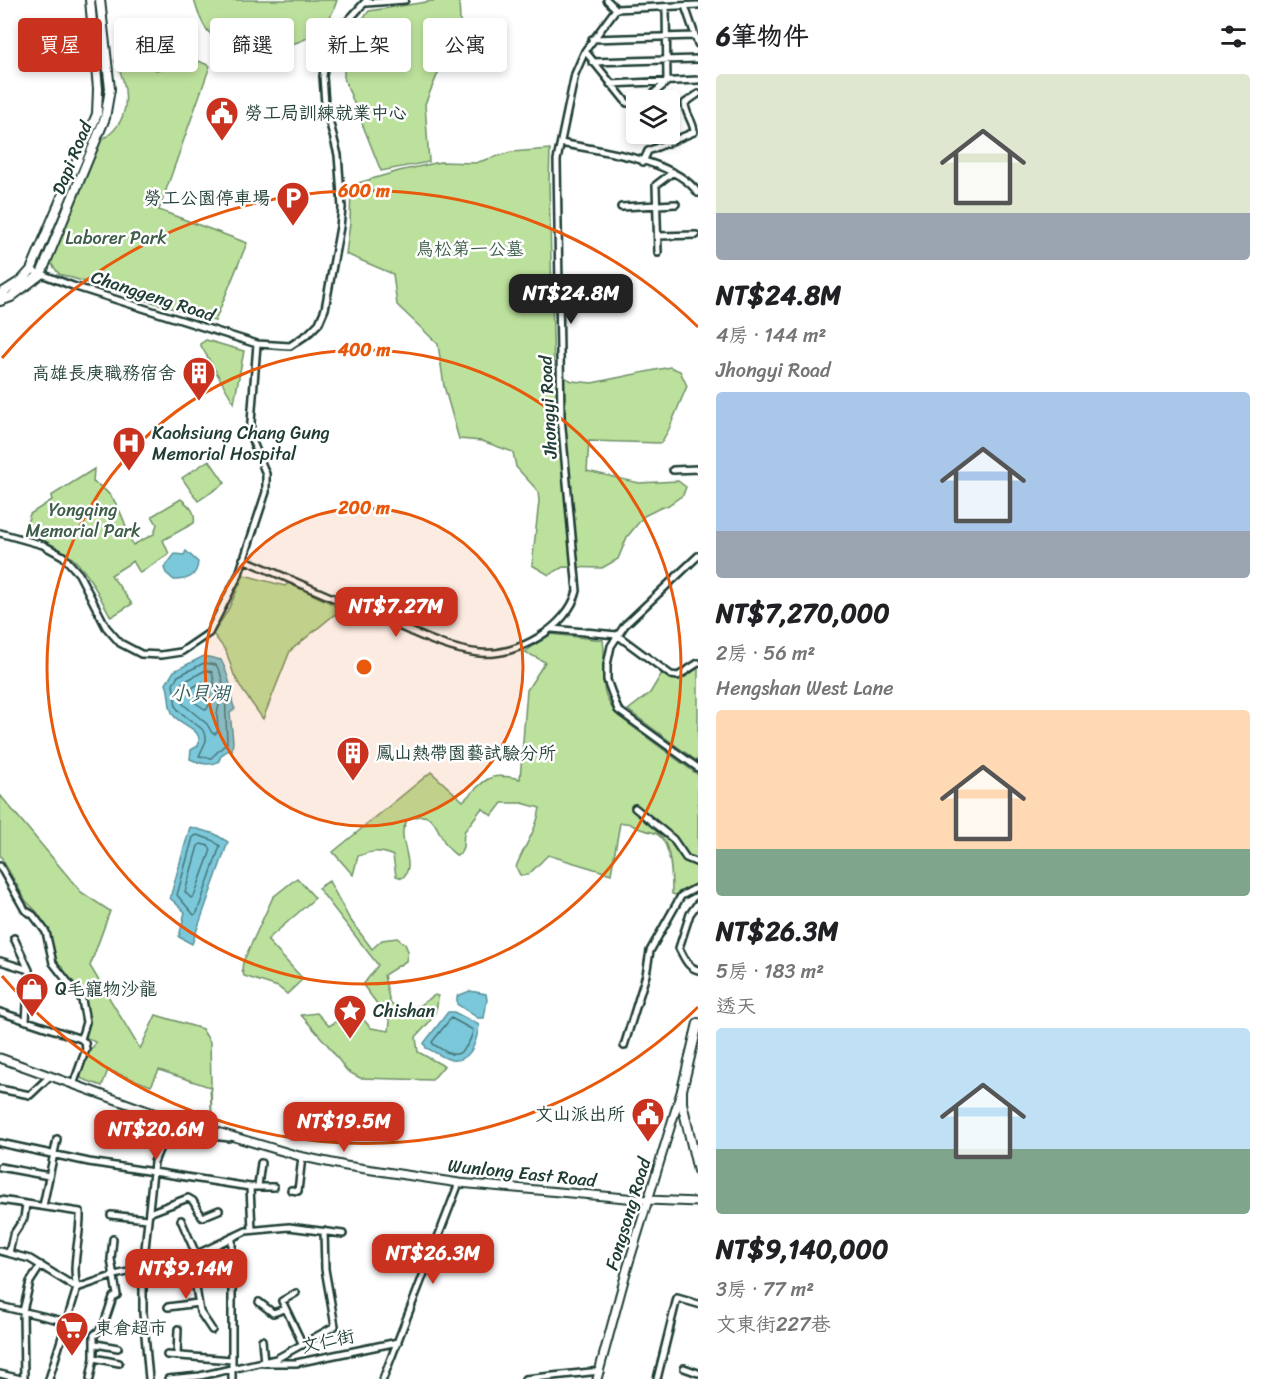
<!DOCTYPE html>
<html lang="zh-TW">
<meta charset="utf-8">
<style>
:root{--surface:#fff;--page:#f6f6f6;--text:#202124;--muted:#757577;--accent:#c8321e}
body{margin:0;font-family:Sriracha,"LXGW WenKai TC",sans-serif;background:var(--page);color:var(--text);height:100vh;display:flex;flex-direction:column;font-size:22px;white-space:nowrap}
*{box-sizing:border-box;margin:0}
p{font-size:20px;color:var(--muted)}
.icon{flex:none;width:33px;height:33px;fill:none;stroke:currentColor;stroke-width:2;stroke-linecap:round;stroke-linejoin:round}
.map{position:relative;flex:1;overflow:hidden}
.details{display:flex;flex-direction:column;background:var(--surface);width:570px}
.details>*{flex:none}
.hud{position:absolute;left:18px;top:18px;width:570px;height:54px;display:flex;gap:12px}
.controls{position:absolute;left:626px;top:90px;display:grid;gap:12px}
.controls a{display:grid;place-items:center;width:54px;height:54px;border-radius:6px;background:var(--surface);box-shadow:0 3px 9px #0003;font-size:30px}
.price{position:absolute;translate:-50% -51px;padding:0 14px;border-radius:12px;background:var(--accent);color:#fff;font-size:20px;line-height:39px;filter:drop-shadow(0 2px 3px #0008)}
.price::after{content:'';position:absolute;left:50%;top:36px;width:18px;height:14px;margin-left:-9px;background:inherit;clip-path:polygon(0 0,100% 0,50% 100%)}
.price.current{background:#222;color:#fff}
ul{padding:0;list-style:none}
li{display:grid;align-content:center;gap:12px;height:318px;padding:0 18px}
li span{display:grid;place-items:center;height:186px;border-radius:6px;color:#555}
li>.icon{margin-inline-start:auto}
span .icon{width:108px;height:108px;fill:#fffc;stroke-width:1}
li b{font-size:26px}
h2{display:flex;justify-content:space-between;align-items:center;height:72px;padding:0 18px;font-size:26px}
.chip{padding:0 21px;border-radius:6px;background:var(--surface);box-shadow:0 3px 9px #0003;font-size:21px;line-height:54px}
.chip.current{background:var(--accent);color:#fff}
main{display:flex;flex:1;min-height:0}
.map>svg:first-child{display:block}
.green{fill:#bce19c;stroke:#6e8f68;stroke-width:1.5}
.water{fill:#7cc8db;stroke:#579098;stroke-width:1.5}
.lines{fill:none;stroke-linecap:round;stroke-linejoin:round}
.shore{stroke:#447577;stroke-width:1.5}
.minor-casing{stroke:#1f3d34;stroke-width:10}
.tertiary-casing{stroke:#1f3d34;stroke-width:11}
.secondary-casing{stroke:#1f3d34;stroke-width:12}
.minor{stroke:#fff;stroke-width:5}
.tertiary{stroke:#fff;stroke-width:7}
.secondary{stroke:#fff;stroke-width:8}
.ring{fill:none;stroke:#e8590c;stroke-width:3}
.labels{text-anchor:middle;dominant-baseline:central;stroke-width:5;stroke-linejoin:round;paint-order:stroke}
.poi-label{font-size:18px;fill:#1f3d34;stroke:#fff;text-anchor:start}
.street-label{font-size:18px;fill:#1f3d34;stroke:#fff}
.park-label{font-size:18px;fill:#3e5e49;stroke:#fff}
.water-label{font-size:20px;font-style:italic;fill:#36605e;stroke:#fff}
.centre{fill:#e8590c;stroke:#fff;stroke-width:3}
.ring-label{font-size:18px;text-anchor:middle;font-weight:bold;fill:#e8590c;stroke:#fff;stroke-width:5;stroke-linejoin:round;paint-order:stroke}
</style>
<main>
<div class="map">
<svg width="698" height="1379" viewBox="0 0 698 1379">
<rect width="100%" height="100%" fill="#fff"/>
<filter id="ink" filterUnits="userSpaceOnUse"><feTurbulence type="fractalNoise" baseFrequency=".0167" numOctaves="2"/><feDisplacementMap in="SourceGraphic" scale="12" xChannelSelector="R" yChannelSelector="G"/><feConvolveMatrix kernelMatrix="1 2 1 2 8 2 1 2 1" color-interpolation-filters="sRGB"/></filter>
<g filter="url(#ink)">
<!-- green -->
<path class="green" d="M194,0H337C334,11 328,23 318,31C294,52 228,57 207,30C200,21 197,10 194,0Z
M439,0H459L460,21L425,104L429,162L381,171L344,78V42L369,11Z
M125,53L156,70L175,66L192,58L210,66L159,210L247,243L215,321L59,274L50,262L101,140C132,123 130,88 115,61Z
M550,149L549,184L554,372L572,381L592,383L670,367L680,371L687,386L669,429L661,443L589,441L587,471L639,483L678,481L686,487L683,495L667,506L660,508L644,516L627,537L618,559L602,568L563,567L549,575L532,565L539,501L538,491L516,467L513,452L482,441L459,439L444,386L438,344L397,305L393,274L346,254L350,223L351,185L399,171L440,162L475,163L511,152Z
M206,340L244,351L234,403L200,344Z
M209,460L225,483L198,501L182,478Z
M94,469L93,482C119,495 123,520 133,545L154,534L157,524L152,516L181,499C190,507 196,511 194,523L163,540L169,554L140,573L133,561L111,575L132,604L111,617C84,568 80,553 24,533L30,514L52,500L51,496Z
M244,575L285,586L288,583L333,604L342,613L334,615L290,651L263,719L243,691L234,675L226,651L213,634L228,610Z
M550,634L603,640C608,671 594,687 618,716L698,775V886L679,896L672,894C672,879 672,842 657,834C651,831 644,831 638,828C631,825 629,822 620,823L611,874L548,855L528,875H520L516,867C524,846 537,830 540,808L522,803H502L492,816L482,808L464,832L463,847L460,854L456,855C434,841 442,804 407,820C407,821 403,829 403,830C401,846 416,867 402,878L396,876L393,856C380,850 371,851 358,856L353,875L333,852L431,772L463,801C486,780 487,771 520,779L527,690L545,662L525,652Z
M698,667V762L628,710L650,693L662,673C680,684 684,679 698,667Z
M0,795L81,892L110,911L90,966L140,1049L156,1015L202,1029L210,1042L212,1124L210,1087L159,1070L151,1086L108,1070L102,1086L82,1079L80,1075L89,1050L93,1047L95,1042L85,1037L88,1022L84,1001L57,963L47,927L37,912L26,901L0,855Z
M297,878L315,898L267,940L303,979L287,994L278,987L244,976L242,970L243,962L273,897Z
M329,881L349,918L372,949L382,940L397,938L405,944L408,951L406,961L384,975L390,1003L409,1012L435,995L438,996C438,1015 428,1024 416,1037L418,1052L444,1066L432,1080L360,1078L347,1071L327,1044L301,1015L317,1013L329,1026L355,1010L371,1028L389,1031L390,1021L363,985L378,965L318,888Z"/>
<!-- water -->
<path class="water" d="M186,551L198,562C197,577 187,580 174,580L166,573L164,568L175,554L184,555Z
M204,656L221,660C226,669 229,680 231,689C232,697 231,702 235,709L230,713L233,741L232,750C226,750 220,755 219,761C210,767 199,763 190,759L191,750L198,746C204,729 184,727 174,716C167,707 171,695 166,684L174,671Z
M190,827L215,834L228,842L192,944L179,937L185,912L170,898Z
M470,991L486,994L487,1000L484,1018H478L457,1004V996Z
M448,1012H454L479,1025C477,1040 471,1062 452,1060C444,1059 434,1051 426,1048L424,1043Z"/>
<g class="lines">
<!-- shore -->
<path class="shore" d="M204,663L216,665L220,672L225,690L227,743L211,758L199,756L206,741V736L202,729L180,712L176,707L173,684L178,676Z
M206,670L212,672L219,705L217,714L218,731L215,734L212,733L207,724L183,704L182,683Z
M202,682L205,684C208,692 212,704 206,710L193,701L192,688Z
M197,835L212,840L220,846L197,913L194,915L177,895L193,837Z
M201,844L209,846L211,850L194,896L191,898L185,892L198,846Z
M451,1018L473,1030C471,1040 464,1056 452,1054C446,1053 439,1047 434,1045L432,1042Z"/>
<!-- minor casing -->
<g class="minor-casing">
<path id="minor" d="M607,0L616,9L698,5
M367,3L405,0
M685,6L698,44
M592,39L695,36
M585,51L627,103H636
M592,62L698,59
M610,84L698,80
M646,100L667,82L666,7
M561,143C599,151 675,159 698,193
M643,162L648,151L694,132C694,122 685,114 685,103L698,94
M621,207L676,204
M658,236L696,235
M658,253L656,185L673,172
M31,270L73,286L257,344L290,346L308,334L319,323L325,309L340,227L342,208L338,155L325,104L323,76L326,59L333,41L344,25L367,0
M673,470L698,469
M0,533L43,545L63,556L79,574L106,627L120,643L141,654L161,655L181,652L209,633L239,574L266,492V474L250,435L257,344
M698,556L625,625L611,646L607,665V680L618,710L698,768
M243,559C292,580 341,602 390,622C419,635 449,650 480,653C517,657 568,627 577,591L561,417L557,160L575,74L585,51L616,9
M552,629L617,635
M617,635L671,675L678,676L698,663
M635,808L673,839L686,858L698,863
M0,866L25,910L33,915L46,932L53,963L82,1000L86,1022L81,1039
M698,903L690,914L679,948C684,957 687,967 698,970
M14,938L29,970L26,1021
M0,961L29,970
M0,1012L81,1039L85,1043L86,1049L73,1085
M624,1046L646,975L650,951L681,896L698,887
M0,1089L30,1095L49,1077
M0,1143L89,1162L250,1187L252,1230
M0,1167L49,1176
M258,1186L261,1163
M250,1187H274
M291,1190L298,1191L302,1157
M0,1200L80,1212C81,1237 71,1263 77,1288
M43,1206L57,1139
M149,1213L188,1198L193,1201L202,1217L219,1210
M111,1215L147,1219
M181,1220L196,1254
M232,1237V1379
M0,1251L30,1259L77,1288
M9,1253L13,1235L24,1218L26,1204
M191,1257L200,1312L212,1330
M77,1288L115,1275L191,1257L246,1231L289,1227L343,1234
M296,1293L282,1301L303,1345
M259,1302L273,1313L285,1309
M0,1306L67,1322
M168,1307L198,1303
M262,1340L264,1363H296L398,1342
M96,1344L118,1348
M167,1355L232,1360
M177,1356L178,1329
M94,1358L119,1363
M684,1368L698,1373
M0,1374L21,1379
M24,1379L23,1311L30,1282L41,1265
M49,1379L77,1288
M90,1379L94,1358V1335L103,1327L113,1297L117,1295L111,1259L113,1239
M149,1379L143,1313V1268L154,1162C157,1156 158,1149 163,1144C179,1130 209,1136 229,1138
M168,1379L200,1376L276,1359L335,1326L325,1269L324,1231
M383,1379L459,1183
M525,1379L600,1371
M657,1379L677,1298L698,1304"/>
</g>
<!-- tertiary casing -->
<g class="tertiary-casing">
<path id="tertiary" d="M0,1058L153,1113L299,1156L346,1166L459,1183L648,1200L698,1202
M597,1379L627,1269L681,1092"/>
</g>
<!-- secondary casing -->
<g class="secondary-casing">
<path id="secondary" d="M0,294L22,280L31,270L97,114L98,89L90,0
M0,301L11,297L41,274L105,118L110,89L100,0
M698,1023L682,1090V1103L698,1171"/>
</g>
<!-- minor -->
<use href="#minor" class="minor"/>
<!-- tertiary -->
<use href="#tertiary" class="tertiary"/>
<!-- secondary -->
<use href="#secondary" class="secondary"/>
</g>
</g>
<!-- distance rings -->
<circle cx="364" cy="667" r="159" fill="#e8590c" fill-opacity=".12"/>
<g class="ring">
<circle cx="364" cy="667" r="159"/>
<circle cx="364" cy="667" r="317"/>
<path d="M698 1007A476 476 0 0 1 2 976M2 358A476 476 0 0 1 698 327"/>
</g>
<!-- icons -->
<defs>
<g id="civic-pin" transform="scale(1.725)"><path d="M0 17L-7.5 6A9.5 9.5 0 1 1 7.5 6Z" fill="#c8321e" stroke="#fff"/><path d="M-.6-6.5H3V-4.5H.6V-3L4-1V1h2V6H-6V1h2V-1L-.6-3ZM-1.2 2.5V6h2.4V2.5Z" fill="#fff"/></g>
<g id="parking-pin" transform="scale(1.725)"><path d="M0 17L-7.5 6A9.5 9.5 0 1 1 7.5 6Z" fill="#c8321e" stroke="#fff"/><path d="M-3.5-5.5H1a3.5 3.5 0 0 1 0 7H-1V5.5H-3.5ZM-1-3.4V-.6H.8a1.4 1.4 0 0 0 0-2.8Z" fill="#fff"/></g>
<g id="building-pin" transform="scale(1.725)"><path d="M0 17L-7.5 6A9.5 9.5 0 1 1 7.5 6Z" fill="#c8321e" stroke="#fff"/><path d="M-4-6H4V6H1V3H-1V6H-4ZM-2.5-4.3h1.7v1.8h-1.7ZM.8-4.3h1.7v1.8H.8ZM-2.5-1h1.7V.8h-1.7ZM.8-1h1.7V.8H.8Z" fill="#fff"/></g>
<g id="hospital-pin" transform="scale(1.725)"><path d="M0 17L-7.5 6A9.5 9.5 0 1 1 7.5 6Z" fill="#c8321e" stroke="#fff"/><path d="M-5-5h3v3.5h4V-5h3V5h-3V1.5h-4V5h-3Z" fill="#fff"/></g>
<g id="shop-pin" transform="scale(1.725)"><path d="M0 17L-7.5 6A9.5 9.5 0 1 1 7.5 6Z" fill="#c8321e" stroke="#fff"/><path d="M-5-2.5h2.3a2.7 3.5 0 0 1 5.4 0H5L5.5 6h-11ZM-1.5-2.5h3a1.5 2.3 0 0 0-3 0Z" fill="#fff"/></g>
<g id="sight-pin" transform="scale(1.725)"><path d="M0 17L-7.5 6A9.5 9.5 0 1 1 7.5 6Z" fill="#c8321e" stroke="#fff"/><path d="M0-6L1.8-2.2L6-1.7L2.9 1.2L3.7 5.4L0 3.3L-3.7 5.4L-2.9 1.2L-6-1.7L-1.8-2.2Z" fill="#fff"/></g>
<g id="supermarket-pin" transform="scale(1.725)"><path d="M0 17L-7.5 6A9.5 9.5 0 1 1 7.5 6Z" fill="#c8321e" stroke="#fff"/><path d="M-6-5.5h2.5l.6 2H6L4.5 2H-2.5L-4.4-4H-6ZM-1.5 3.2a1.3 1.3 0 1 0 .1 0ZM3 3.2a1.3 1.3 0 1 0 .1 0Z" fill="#fff"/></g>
</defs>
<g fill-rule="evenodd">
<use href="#civic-pin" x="222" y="113"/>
<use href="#parking-pin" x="293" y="198"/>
<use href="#building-pin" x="199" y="373"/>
<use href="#hospital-pin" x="129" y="443"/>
<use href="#building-pin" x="353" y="753"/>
<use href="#shop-pin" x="32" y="989"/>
<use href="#sight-pin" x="350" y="1011"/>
<use href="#civic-pin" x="648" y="1114"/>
<use href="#supermarket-pin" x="72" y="1328"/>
</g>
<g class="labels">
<!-- poi labels -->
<g class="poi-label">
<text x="245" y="113">勞工局訓練就業中心</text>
<text x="270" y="198" text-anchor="end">勞工公園停車場</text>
<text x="176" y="373" text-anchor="end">高雄長庚職務宿舍</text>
<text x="152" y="433">Kaohsiung Chang Gung<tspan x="152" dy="21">Memorial Hospital</tspan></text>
<text x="376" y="753">鳳山熱帶園藝試驗分所</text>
<text x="55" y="989">Q毛寵物沙龍</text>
<text x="373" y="1011">Chishan</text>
<text x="625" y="1114" text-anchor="end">文山派出所</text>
<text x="95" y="1328">東倉超市</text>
</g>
<!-- street labels -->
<g class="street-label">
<text transform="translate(72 158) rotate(-68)">Dapi Road</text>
<text transform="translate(153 296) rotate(18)">Changgeng Road</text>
<text transform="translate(548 407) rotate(-93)">Jhongyi Road</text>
<text transform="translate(522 1173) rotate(6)">Wunlong East Road</text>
<text transform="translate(628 1214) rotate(-73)">Fongsong Road</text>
<text transform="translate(328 1341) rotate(-12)">文仁街</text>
</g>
<!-- park labels -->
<g class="park-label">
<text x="116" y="238">Laborer Park</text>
<text x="470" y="249">鳥松第一公墓</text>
<text x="83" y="510">Yongqing<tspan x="83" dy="21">Memorial Park</tspan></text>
</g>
<!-- water labels -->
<g class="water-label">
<text x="200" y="693">小貝湖</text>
</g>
</g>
<circle cx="364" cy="667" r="9" class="centre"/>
<g class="ring-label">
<text x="364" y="197">600 m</text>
<text x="364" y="356">400 m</text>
<text x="364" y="514">200 m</text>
</g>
</svg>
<div class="controls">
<a><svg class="icon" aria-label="layers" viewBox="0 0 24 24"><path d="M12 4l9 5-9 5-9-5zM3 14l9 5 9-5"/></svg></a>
</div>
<b class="price current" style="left:571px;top:325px">NT$24.8M</b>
<b class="price" style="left:396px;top:638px">NT$7.27M</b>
<b class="price" style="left:344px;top:1153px">NT$19.5M</b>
<b class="price" style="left:156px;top:1161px">NT$20.6M</b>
<b class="price" style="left:433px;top:1285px">NT$26.3M</b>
<b class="price" style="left:186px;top:1300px">NT$9.14M</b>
<div class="hud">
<a class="chip current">買屋</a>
<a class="chip">租屋</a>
<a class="chip">篩選</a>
<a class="chip">新上架</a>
<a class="chip">公寓</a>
</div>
</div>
<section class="details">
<h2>6筆物件<svg class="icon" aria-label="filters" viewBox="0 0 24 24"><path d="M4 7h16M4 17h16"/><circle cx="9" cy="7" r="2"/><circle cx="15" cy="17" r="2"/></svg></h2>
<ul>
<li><span style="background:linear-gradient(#dfe7d0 75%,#9aa5b1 0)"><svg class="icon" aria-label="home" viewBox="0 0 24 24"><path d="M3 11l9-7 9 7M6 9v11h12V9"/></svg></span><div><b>NT$24.8M</b><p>4房 · 144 m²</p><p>Jhongyi Road</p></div></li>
<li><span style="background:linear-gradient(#a9c7e8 75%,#9aa5b1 0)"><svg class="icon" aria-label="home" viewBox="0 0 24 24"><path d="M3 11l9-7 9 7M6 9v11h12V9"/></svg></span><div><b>NT$7,270,000</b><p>2房 · 56 m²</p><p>Hengshan West Lane</p></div></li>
<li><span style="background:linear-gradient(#ffd9b3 75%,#7fa58c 0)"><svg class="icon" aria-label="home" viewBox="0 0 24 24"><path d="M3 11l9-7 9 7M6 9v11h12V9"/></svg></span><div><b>NT$26.3M</b><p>5房 · 183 m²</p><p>透天</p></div></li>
<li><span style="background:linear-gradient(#bfe0f5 65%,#7fa58c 0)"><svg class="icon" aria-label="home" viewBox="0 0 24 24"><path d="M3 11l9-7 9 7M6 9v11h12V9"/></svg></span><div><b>NT$9,140,000</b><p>3房 · 77 m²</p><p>文東街227巷</p></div></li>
</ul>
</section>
</main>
